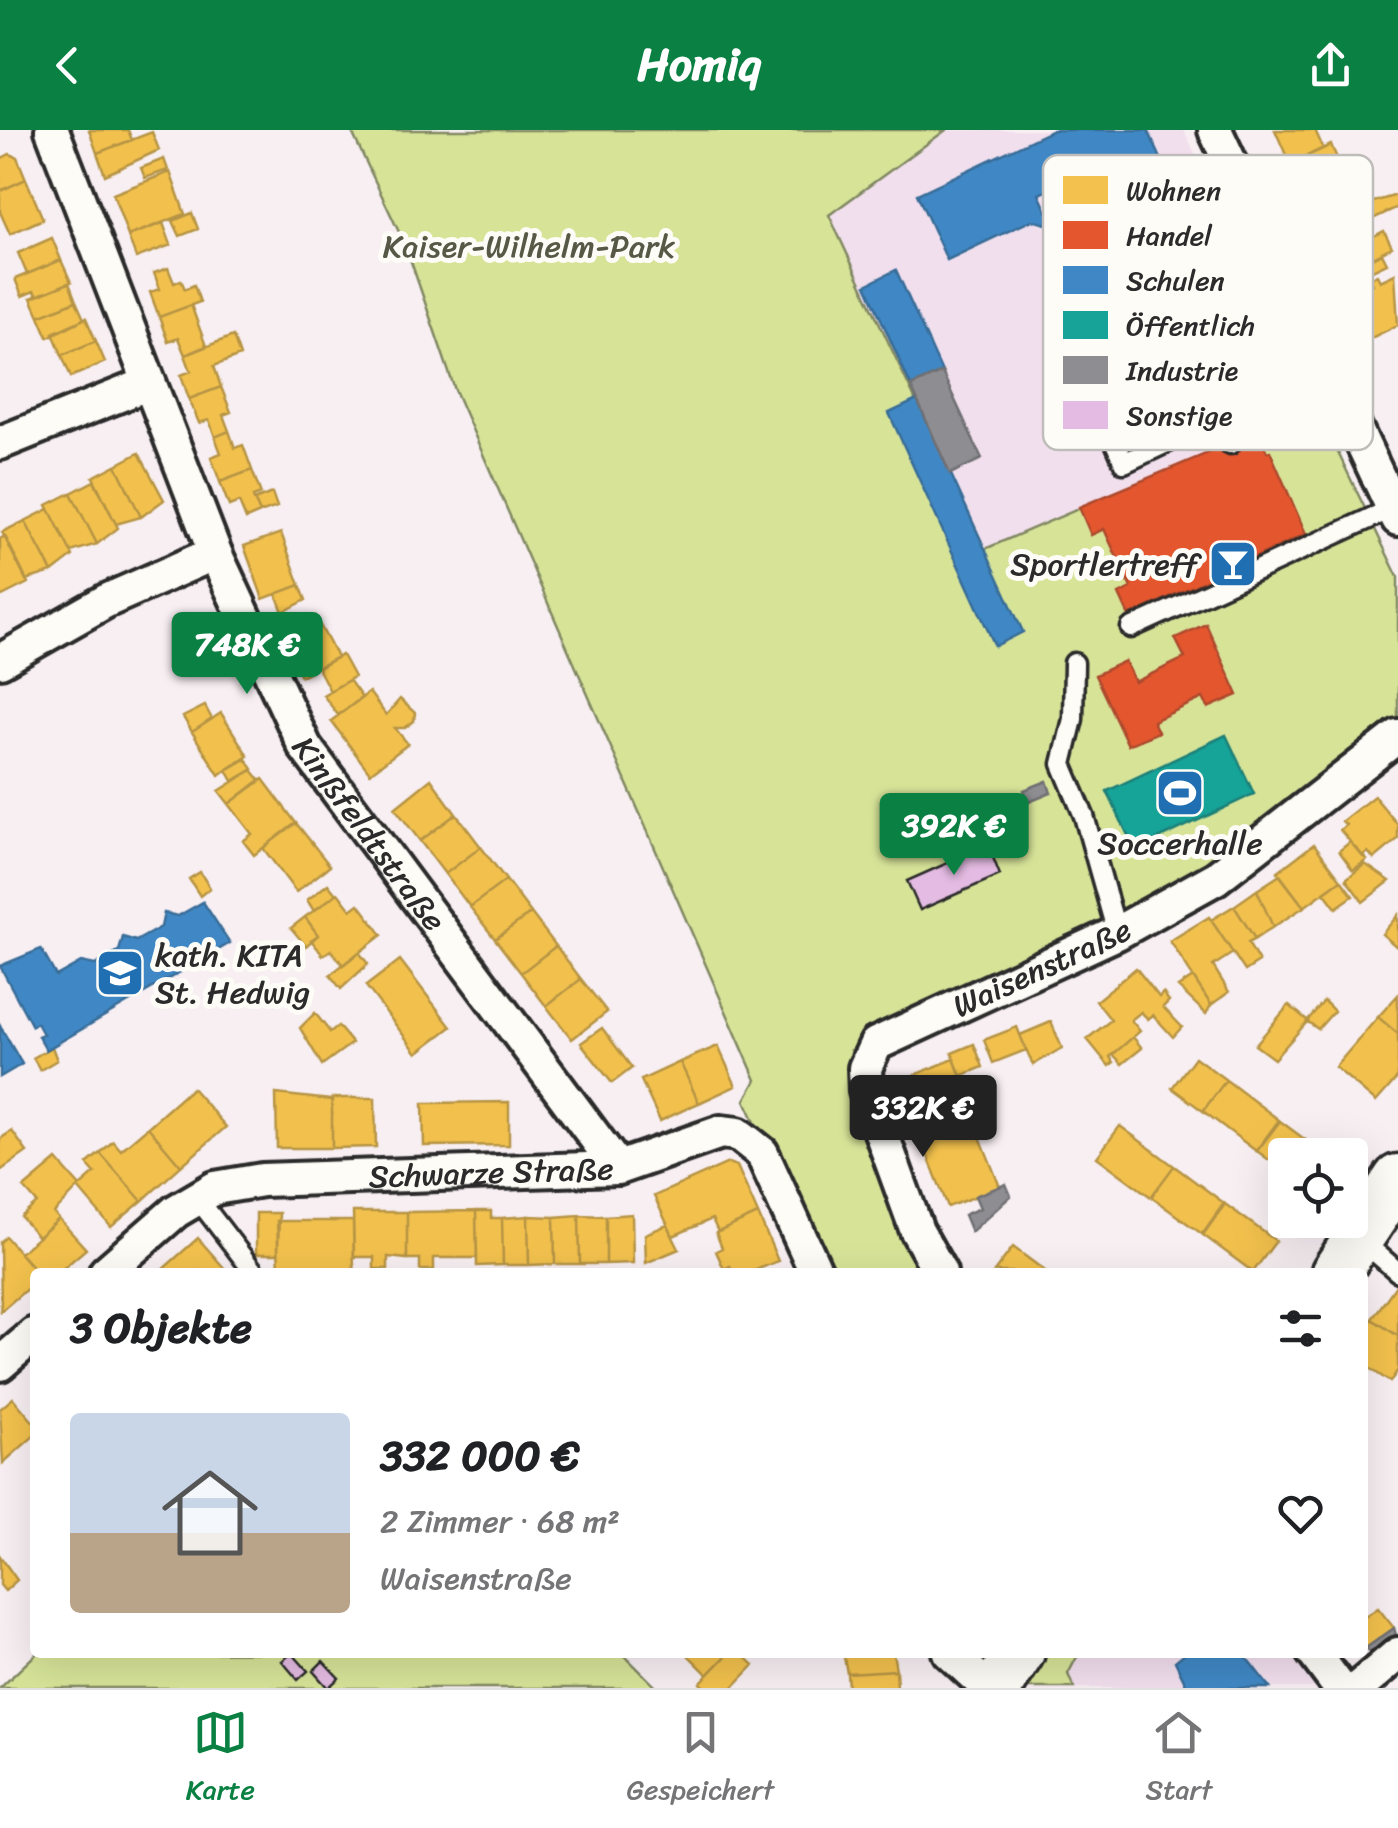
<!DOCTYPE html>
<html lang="de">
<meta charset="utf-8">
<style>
:root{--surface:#fff;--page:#f6f6f6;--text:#202124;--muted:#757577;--line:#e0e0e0;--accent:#0b8043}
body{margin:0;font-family:Sriracha,sans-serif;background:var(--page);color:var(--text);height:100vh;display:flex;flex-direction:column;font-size:38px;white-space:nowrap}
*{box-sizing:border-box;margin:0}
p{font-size:32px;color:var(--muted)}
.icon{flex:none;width:55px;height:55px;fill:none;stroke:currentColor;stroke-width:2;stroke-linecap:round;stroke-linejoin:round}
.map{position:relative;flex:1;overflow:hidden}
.drawer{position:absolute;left:30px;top:1138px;width:1338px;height:390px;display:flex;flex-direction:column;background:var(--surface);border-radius:10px;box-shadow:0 10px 40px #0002}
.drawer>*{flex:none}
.tools{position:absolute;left:1268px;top:1008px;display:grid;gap:20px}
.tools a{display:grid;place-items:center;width:100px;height:100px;border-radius:10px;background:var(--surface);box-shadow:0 10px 40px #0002;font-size:50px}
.price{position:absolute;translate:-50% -85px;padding:0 22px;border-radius:10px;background:var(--accent);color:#fff;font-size:32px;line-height:65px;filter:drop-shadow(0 2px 5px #0008)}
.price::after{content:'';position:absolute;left:50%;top:60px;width:30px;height:22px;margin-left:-15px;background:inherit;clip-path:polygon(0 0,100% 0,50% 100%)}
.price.selected{background:#222;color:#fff}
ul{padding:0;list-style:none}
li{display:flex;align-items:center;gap:30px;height:250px;padding:0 40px}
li+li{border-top:2px solid var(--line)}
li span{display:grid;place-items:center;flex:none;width:280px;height:200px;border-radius:10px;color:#555}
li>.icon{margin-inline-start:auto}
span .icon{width:120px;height:120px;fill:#fffc;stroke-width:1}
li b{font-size:42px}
h2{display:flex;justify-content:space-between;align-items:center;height:120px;padding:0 40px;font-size:42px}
header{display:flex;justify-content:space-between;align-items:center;height:130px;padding:0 40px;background:var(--accent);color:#fff;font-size:45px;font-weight:700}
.tabs{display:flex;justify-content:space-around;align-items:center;height:140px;border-top:2px solid var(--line);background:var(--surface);font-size:28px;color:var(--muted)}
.tabs a{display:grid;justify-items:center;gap:5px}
.tabs .selected{color:var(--accent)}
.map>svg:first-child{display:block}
.built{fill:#f2dfee}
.green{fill:#d7e498;stroke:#818862;stroke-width:2.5}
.homes{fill:#f2c14e;stroke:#b69444;stroke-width:2.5}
.shops{fill:#e4572e;stroke:#ac4a2d;stroke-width:2.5}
.schools{fill:#3f88c5;stroke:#396c97;stroke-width:2.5}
.public{fill:#17a398;stroke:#1d7f77;stroke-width:2.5}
.industry{fill:#8d8d92;stroke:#707073;stroke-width:2.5}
.building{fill:#e4bbe2;stroke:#2b2b2b;stroke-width:2.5}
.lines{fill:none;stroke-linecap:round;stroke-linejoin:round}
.service-casing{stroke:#2b2b2b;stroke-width:25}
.minor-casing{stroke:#2b2b2b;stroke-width:40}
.secondary-casing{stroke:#2b2b2b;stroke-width:55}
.service{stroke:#fdfcf7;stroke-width:18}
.minor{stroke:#fdfcf7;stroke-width:32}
.secondary{stroke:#fdfcf7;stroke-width:48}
.labels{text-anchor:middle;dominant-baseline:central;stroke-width:10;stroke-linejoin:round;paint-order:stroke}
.park-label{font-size:32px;fill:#565946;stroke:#fdfcf7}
.poi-label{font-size:32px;fill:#2b2b2b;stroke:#fdfcf7;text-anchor:end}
.street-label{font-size:32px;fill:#2b2b2b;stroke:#fdfcf7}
.key{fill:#fdfcf7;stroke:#bebdba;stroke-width:2.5}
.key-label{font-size:28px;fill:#2b2b2b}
</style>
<header><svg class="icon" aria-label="back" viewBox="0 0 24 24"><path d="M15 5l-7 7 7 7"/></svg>Homiq<svg class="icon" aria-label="share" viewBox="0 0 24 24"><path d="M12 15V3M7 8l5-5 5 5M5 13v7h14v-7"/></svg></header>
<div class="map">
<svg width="1398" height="1558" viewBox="0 0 1398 1558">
<rect width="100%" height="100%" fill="#f8eff3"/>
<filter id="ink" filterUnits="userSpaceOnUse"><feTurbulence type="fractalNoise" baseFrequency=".01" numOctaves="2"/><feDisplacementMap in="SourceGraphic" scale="20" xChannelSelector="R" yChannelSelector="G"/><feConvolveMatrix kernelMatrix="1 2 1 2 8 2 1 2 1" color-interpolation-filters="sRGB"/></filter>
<g filter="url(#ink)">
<!-- built -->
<path class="built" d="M946,0H1184L1316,277L985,419L829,85Z
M1079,1523H1309L1336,1558H1074L1068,1544Z"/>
<!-- green -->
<path class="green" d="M351,0H946L829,85L985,419L1316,277L1398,447V603L1213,746L851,920L942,1142H823L745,970L756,950L455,260L406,117Z
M621,1522L657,1558H0L37,1523Z
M1022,1523H1079L1068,1544L1074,1558H1000Z"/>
<!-- homes -->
<path class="homes" d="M89,0H128L132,10L97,23Z
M1275,0H1315L1323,18L1290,34Z
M152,2L159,20L105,45L97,23Z
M1331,15L1349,54L1308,73L1290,34Z
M10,24L17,27L26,49L0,61V29Z
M164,29L168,40L145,48L141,38Z
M170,42L185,84L128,106L113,64Z
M26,49L43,89L10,104L0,82V61Z
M1349,54L1360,76L1397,65L1398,77L1326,111L1308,73Z
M192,83L198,99L180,106L173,91Z
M1367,92L1374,106L1384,101L1392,117L1333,146L1318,115Z
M163,93L171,115L136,128L128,106Z
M52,108L61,130L27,144L18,123Z
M1382,123L1387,133L1366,143L1362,133Z
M61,130L71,152L37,166L34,161L22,166L15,149Z
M168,138L174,153L181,150L185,159L194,155L200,172L159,187L150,162L160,159L154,143Z
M1395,144L1398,195L1369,209L1350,166L1373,154L1370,148L1377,145L1380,151Z
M69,153L76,171L39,186L31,168Z
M76,171L84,189L48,207L39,186Z
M191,175L206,216L185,225L178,208L168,212L159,187Z
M86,188L96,211L62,225L53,203Z
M233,206L240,226L214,236L221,257L189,269L181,245L191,241L185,225Z
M96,211L105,232L71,247L62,225Z
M221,257L231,282L223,285L229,301L215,307L209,290L199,293L189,269Z
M229,301L235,318L243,315L252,340L220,352L211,327L221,323L215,307Z
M139,323L164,370L141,387L116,335Z
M116,335L141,387L116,394L93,347Z
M252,340L261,364L253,367L260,383L246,389L239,372L229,376L220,352Z
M94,351L118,398L97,414L71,363Z
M71,363L97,414L71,422L47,375Z
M272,363L277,377L260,383L254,370Z
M49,379L73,426L52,442L25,391Z
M25,391L52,442L26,450L2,402Z
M281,403L300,455L263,469L244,416Z
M5,406L28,453L0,467V409Z
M300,455L306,470L283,482L276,464Z
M315,486L337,527L301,546L279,503Z
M342,525L354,547L330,561L318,538Z
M349,550L362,568L338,585L323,565Z
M369,562L386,585L400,569L415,583L414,591L405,598H395L408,614L370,643L331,591Z
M205,576L212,589L192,602L183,587Z
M221,583L248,626L219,645L192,602Z
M246,629L253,639L233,651L227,640Z
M252,640L260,650L229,674L219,661Z
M263,649L296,693L254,725L243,711L252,704L229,674Z
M431,649L456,684L420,711L395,678Z
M1374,666L1398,695V709L1374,729L1368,722L1363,727L1340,700L1346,695L1342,691Z
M456,684L481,717L445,744L420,711Z
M296,693L330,736L296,762L263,718Z
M1350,712L1367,730L1353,740L1339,721Z
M1314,714L1341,750L1304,777L1277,742Z
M481,717L506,750L470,777L445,744Z
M1365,734L1390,751L1363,772L1346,749Z
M200,742L210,758L200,766L189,749Z
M1280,745L1304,777L1273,797L1257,760Z
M506,750L531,783L495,809L470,777Z
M1341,750L1353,766L1336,778L1324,762Z
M328,754L336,764L314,781L307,770Z
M1257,760L1273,797L1255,809L1234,776Z
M338,763L351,780L359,774L382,805L343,835L331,820L323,825L311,810L318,805L305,787Z
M1234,776L1255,809L1248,813L1259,832L1245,841L1211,790Z
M531,783L556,816L521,843L495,809Z
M1398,785V818L1382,804Z
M305,787L318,805L306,816L291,798Z
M1209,787L1233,823L1213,836L1229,862L1211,875L1170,811Z
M556,816L581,849L546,876L521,843Z
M359,822L368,834L341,859L330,845Z
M400,830L451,897L417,923L366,856Z
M1136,838L1159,867L1163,863L1169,871L1163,877L1182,897L1173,907L1153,885L1148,889L1141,882L1131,890L1140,901L1110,927L1114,932L1109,936L1087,909L1111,890L1096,871Z
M1193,847L1211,875L1206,884L1178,857Z
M581,849L607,882L572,909L546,876Z
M1398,865V904L1378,887Z
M1324,871L1334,881L1318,899L1307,891Z
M1289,875L1308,891L1274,929L1255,915Z
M315,883L330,902L338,896L352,913L322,935L300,898Z
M1378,887L1398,904V947L1376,972L1335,937Z
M1051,892L1062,918L1033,935L1020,905Z
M1017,897L1026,920L993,933L984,910Z
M602,898L632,938L612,953L581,913Z
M1133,907L1142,918L1122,934L1113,924Z
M974,914L983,937L961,946L952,923Z
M718,916L736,956L699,973L680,932Z
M52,917L57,930L40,940L33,928Z
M1195,927L1226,950L1203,981L1172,958Z
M954,929L979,992L927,1012L902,950Z
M680,932L699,973L660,991L641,950Z
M1226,950L1279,990L1256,1021L1203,981Z
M192,958L226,997L181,1036L148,997Z
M276,964L332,970V1018H277Z
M332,968H375L376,1017L332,1018Z
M509,972V1015L424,1016L423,973Z
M1280,991L1326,1025H1285V1042L1257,1021Z
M975,994L1000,1057L948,1077L923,1014Z
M1120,996L1174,1036L1151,1067L1097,1027Z
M148,997L181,1036L142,1071L100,1023L113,1011L121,1020Z
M12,1001L27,1022L0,1041V1009Z
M100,1023L142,1071L111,1097L78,1058L95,1043L87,1034Z
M57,1030L80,1056L54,1083L59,1089L38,1107L21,1087L37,1073L24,1058Z
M728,1033L737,1036L758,1084L718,1102L712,1089L673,1106L654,1066Z
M1174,1036L1224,1073L1202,1104L1151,1067Z
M1225,1074L1276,1111L1253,1142L1203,1105Z
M476,1081H491V1088H502L503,1135L477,1136Z
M476,1081L477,1128H434V1140H420V1129H407V1082Z
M353,1082H407V1129L388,1127V1139H374V1127H354Z
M256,1083H279L278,1124H256Z
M632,1084L633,1133L606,1134V1086Z
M758,1084L778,1131L751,1142H733L730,1136L724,1139L716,1121L722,1118L716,1103Z
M579,1085L580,1134H555L554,1087Z
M579,1085L606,1086V1134H580Z
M528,1086L554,1087L555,1134L529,1135Z
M528,1086L529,1135H503L502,1088Z
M59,1089L86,1119L59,1142H37L20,1123Z
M277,1091H353L354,1140H279Z
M667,1095L679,1119L646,1133L645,1104Z
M6,1107L36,1142L35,1152L1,1181L0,1112Z
M198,1108L226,1140L164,1142L162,1140Z
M1013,1117L1045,1141L1044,1142H994Z
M1397,1154L1398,1155V1206L1372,1189Z
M1372,1189L1398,1206V1240L1390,1252L1362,1233V1204Z
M13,1268L35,1294V1305L3,1333L0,1279Z
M0,1426L17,1450L5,1461L0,1455Z
M1378,1478L1394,1498L1362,1521V1489Z
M693,1522H730L708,1545L689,1526Z
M730,1522H741L754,1535L732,1558H705L700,1553Z
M843,1522H893L896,1540L847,1543Z
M896,1540L897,1558H848L847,1543Z"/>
<!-- shops -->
<path class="shops" d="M1258,302L1267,322L1270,321L1306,404L1129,486L1119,464L1131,458L1104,399L1091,405L1079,377Z
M1206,494L1238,565L1208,578L1203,568L1153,591L1158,602L1128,615L1095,545L1125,531L1135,552L1185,528L1175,508Z"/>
<!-- schools -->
<path class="schools" d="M1053,0H1148L1167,42L1161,45L1209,149L1214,147L1239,201L1253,195L1265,223L1278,224L1288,246L1267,255L1270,260L1253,269L1250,263L1232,271L1210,223L1113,269L1092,225L1153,196L1145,179L1133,184L1083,76L1102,67L1089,41L1039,64L1048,84L1046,94L1032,90L947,130L917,64Z
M896,140L942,242L911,256L866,155Z
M917,270L1023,502L995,516L889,283Z
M203,772L230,813L46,920L38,906L43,904L37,893L32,896L0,836L41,819L56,846L81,832L95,835L119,821L123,807L136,811L161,797L164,783L178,786Z
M0,896L22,934L0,947Z
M1186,1522H1242L1270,1558H1188L1175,1531Z"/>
<!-- public -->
<path class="public" d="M1226,605L1254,664L1135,720L1107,661Z"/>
<!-- industry -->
<path class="industry" d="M942,242L982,329L950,344L911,256Z
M1047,651L1051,663L1029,672L1024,660Z
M1006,1054L1011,1066L971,1102L964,1085L980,1078L975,1066Z
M1394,1498L1398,1511L1374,1529L1366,1518Z"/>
<!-- building -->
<path class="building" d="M988,715L1000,745L920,780L907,751Z
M292,1523L308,1541L298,1550L282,1531Z
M323,1531L339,1548L328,1558L313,1541Z"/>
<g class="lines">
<!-- service casing -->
<g class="service-casing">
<path id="service" d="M1079,231L1124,333L1213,291L1238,284L1260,288L1334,257
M1230,314L1225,304L1260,288
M1131,498L1393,378
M1074,533L1073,589L1062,634L1084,686L1117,803
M198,1069L254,1142
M1360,1109L1398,1142"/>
</g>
<!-- minor casing -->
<g class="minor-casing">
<g id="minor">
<path id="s1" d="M52,0L215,423L305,617L618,1038"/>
<path d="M1215,0L1398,389"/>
<path d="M0,313L147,254"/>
<path d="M0,531L106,471L215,423"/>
<path id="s2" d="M106,1142L176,1081L215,1058L262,1050L618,1038L721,1002L738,1004L762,1023L816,1142"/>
<path id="s3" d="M940,1142L917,1101L866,961L865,938L876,914L1117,803L1216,748L1398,606"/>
<path d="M0,1234L35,1204"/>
<path d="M949,1522L988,1558"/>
<path d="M1313,1522L1340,1558"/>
<path d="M1358,1558L1398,1524"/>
</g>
</g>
<!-- secondary casing -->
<g class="secondary-casing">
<path id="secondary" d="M1336,1142L1398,1049
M997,1558L1020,1522"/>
</g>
<!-- service -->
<use href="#service" class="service"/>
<!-- minor -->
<use href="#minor" class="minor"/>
<!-- secondary -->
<use href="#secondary" class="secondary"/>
</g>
</g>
<!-- icons -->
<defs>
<g id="bar-square" transform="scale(2.5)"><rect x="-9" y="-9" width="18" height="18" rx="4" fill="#1f6fb2" stroke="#fdfcf7"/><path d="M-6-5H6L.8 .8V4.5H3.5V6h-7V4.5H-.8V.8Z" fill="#fff"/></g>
<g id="stadium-square" transform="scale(2.5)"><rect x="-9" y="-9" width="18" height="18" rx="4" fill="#1f6fb2" stroke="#fdfcf7"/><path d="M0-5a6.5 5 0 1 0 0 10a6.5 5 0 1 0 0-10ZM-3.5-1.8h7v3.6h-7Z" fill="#fff"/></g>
<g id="school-square" transform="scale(2.5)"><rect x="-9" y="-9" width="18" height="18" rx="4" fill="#1f6fb2" stroke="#fdfcf7"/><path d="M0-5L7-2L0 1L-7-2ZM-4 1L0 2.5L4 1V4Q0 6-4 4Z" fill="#fff"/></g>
</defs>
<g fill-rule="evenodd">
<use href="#bar-square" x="1233" y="434"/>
<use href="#stadium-square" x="1180" y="663"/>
<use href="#school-square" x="120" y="843"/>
</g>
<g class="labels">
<!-- park labels -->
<g class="park-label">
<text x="529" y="116">Kaiser-Wilhelm-Park</text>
</g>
<!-- poi labels -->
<g class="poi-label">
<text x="1198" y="434">Sportlertreff</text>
<text x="1180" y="713" text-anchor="middle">Soccerhalle</text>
<text x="155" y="825" text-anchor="start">kath. KITA<tspan x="155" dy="37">St. Hedwig</tspan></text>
</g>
<!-- street labels -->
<g class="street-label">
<text stroke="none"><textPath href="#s1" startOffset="775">Kinßfeldtstraße</textPath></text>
<text stroke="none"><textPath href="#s3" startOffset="428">Waisenstraße</textPath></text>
<text stroke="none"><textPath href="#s2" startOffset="415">Schwarze Straße</textPath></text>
</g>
</g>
<!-- legend -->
<rect x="1043" y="25" width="330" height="295" rx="15" class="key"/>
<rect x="1063" y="46" width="45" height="28" fill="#f2c14e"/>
<rect x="1063" y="91" width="45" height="28" fill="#e4572e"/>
<rect x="1063" y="136" width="45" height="28" fill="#3f88c5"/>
<rect x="1063" y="181" width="45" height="28" fill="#17a398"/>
<rect x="1063" y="226" width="45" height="28" fill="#8d8d92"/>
<rect x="1063" y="271" width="45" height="28" fill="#e4bbe2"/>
<g class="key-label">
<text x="1126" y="70">Wohnen</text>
<text x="1126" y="115">Handel</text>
<text x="1126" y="160">Schulen</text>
<text x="1126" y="205">Öffentlich</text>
<text x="1126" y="250">Industrie</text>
<text x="1126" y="295">Sonstige</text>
</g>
</svg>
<div class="tools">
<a><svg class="icon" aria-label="locate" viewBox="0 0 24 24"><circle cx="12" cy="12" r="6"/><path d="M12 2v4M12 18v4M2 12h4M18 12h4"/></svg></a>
</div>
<b class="price" style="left:247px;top:567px">748K €</b>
<b class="price" style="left:954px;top:748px">392K €</b>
<b class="price selected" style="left:923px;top:1030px">332K €</b>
<section class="drawer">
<h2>3 Objekte<svg class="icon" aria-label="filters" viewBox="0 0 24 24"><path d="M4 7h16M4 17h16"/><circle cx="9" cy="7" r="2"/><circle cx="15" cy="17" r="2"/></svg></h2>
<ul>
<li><span style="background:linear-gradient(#c9d6e8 60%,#b9a48a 0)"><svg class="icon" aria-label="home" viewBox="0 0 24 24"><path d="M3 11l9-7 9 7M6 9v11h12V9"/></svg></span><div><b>332 000 €</b><p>2 Zimmer · 68 m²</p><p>Waisenstraße</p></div><svg class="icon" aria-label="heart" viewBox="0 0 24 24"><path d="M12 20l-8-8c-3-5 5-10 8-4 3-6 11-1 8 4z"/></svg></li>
</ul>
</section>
</div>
<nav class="tabs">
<a class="selected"><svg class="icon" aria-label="map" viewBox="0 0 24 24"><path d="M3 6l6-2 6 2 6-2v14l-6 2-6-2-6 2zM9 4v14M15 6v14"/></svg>Karte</a>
<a><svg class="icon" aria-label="saved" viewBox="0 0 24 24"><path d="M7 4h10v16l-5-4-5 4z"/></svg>Gespeichert</a>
<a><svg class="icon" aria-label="home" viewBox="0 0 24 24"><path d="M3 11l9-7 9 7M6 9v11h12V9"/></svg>Start</a>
</nav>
